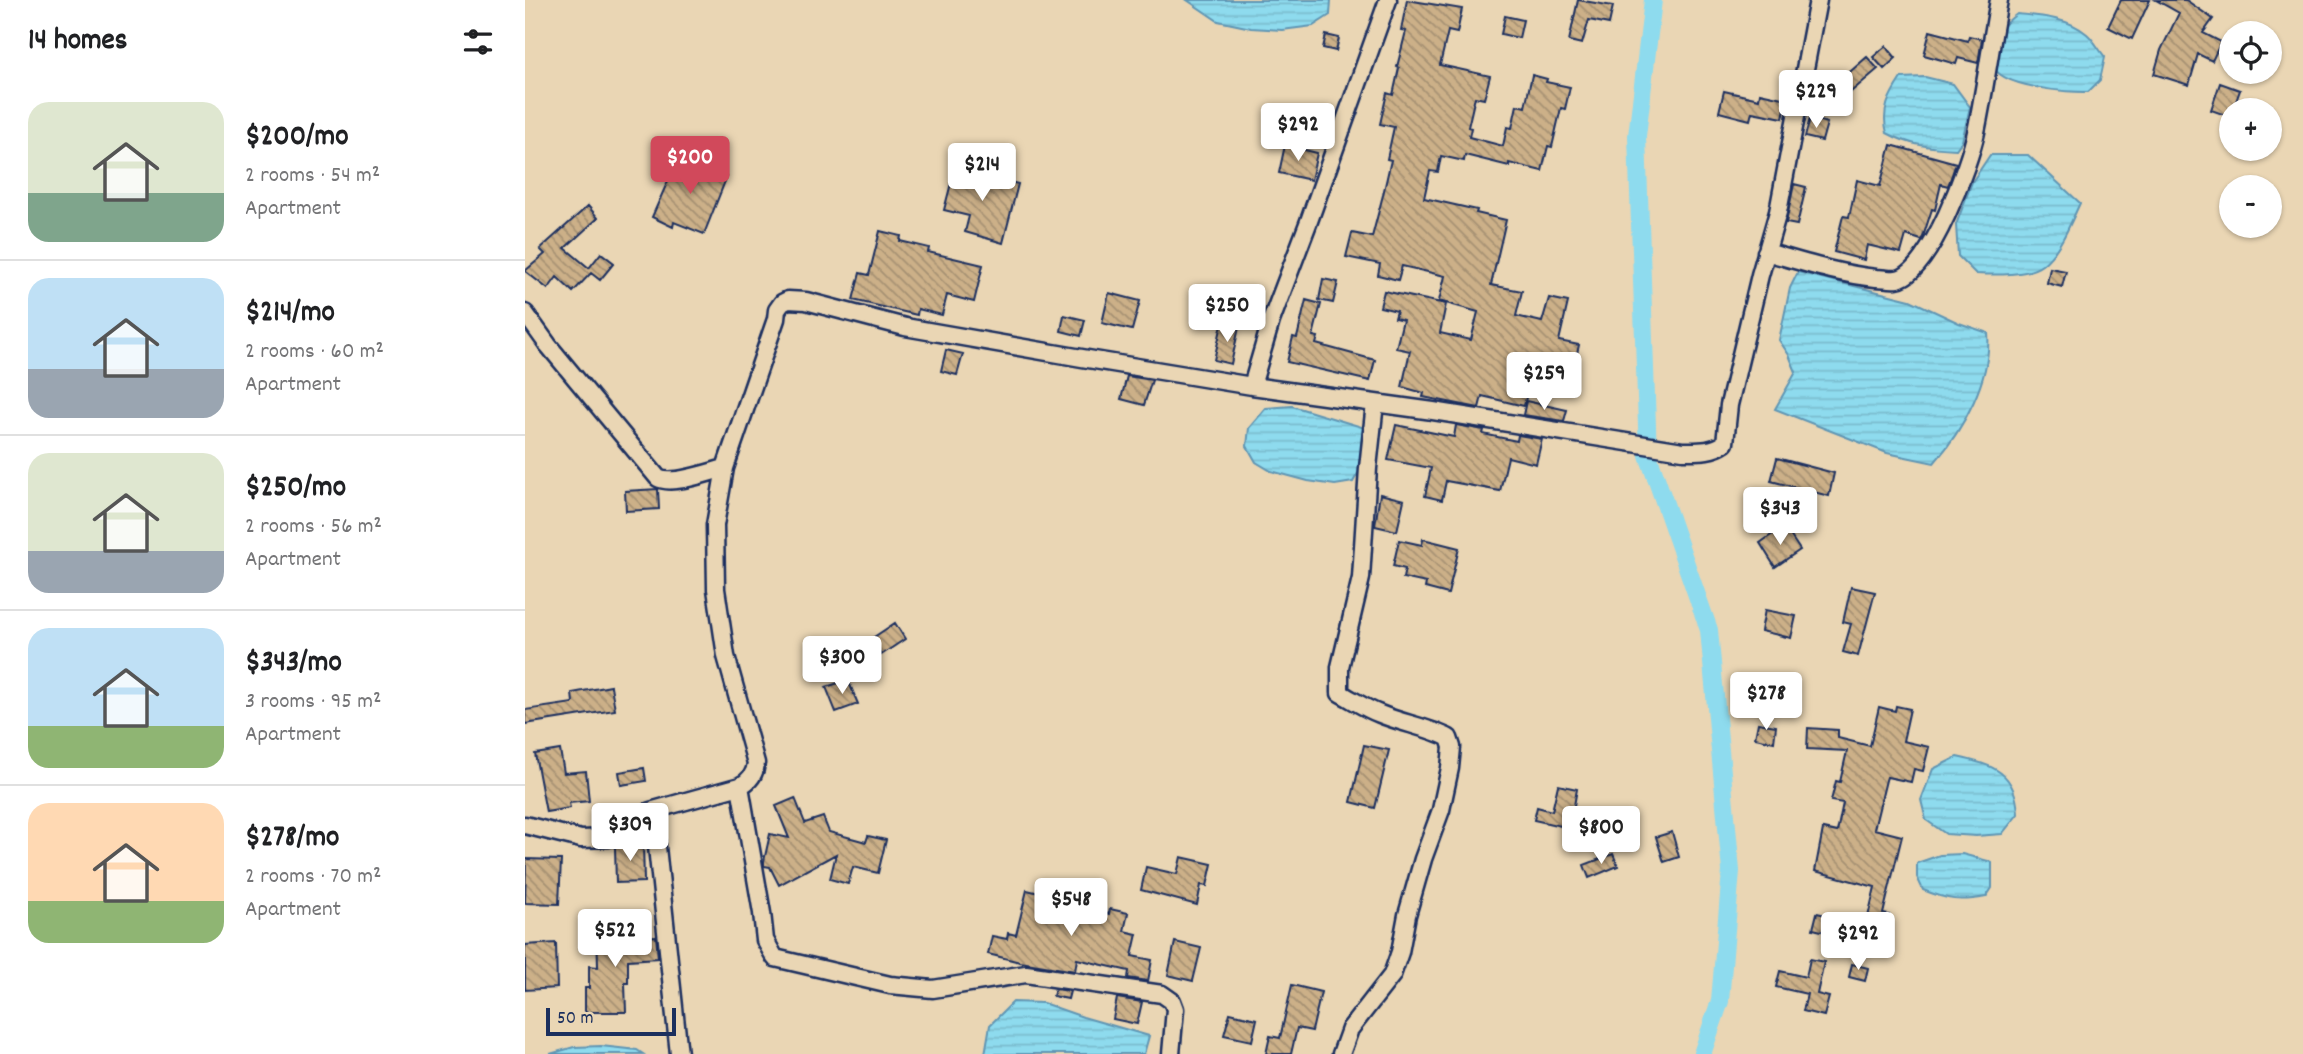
<!DOCTYPE html>
<meta charset="utf-8">
<style>
:root{--surface:#fff;--page:#f6f6f6;--text:#202124;--muted:#757577;--line:#e0e0e0;--accent:#d1495b}
body{margin:0;font-family:Dekko,sans-serif;background:var(--page);color:var(--text);height:100vh;display:flex;flex-direction:column;font-size:26px;white-space:nowrap}
*{box-sizing:border-box;margin:0}
p{font-size:23px;color:var(--muted)}
.icon{flex:none;width:38px;height:38px;fill:none;stroke:currentColor;stroke-width:2;stroke-linecap:round;stroke-linejoin:round}
.map{position:relative;flex:1;overflow:hidden}
.details{display:flex;flex-direction:column;background:var(--surface);width:525px}
.details>*{flex:none}
.fabs{position:absolute;left:1694px;top:21px;display:grid;gap:14px}
.fabs a{display:grid;place-items:center;width:63px;height:63px;border-radius:50%;background:var(--surface);box-shadow:0 2px 5px #0004;font-size:35px}
.scale{position:absolute;left:21px;bottom:18px;width:130px;box-sizing:border-box;padding-left:7px;border:4px solid #1b2f5e;border-top:0;font-size:19px;line-height:24px;white-space:nowrap;color:#1b2f5e;-webkit-text-stroke:5px #ead6b4;paint-order:stroke}
.price{position:absolute;translate:-50% -60px;padding:0 16px;border-radius:7px;background:#fff;color:#222;font-size:23px;line-height:46px;filter:drop-shadow(0 2px 4px #0008)}
.price::after{content:'';position:absolute;left:50%;top:42px;width:21px;height:16px;margin-left:-10px;background:inherit;clip-path:polygon(0 0,100% 0,50% 100%)}
.price.current{background:var(--accent);color:#fff}
ul{padding:0;list-style:none}
li{display:flex;align-items:center;gap:21px;height:175px;padding:0 28px}
li+li{border-top:2px solid var(--line)}
li span{display:grid;place-items:center;flex:none;width:196px;height:140px;border-radius:21px;color:#555}
li>.icon{margin-inline-start:auto}
span .icon{width:84px;height:84px;fill:#fffc;stroke-width:1}
li b{font-size:30px}
h2{display:flex;justify-content:space-between;align-items:center;height:84px;padding:0 28px;font-size:30px}
main{display:flex;flex:1;min-height:0}
.map>svg:first-child{display:block}
.water{fill:url(#water-rules);stroke:#6096b4;stroke-width:2}
.lines{fill:none;stroke-linecap:round;stroke-linejoin:round}
.canal{stroke:#8edbee;stroke-width:18}
.building{fill:url(#building-back-hatch);stroke:#1b2f5e;stroke-width:2}
.minor-casing{stroke:#1b2f5e;stroke-width:21}
.minor{stroke:#ead6b4;stroke-width:16}
</style>
<main>
<section class="details">
<h2>14 homes<svg class="icon" aria-label="filters" viewBox="0 0 24 24"><path d="M4 7h16M4 17h16"/><circle cx="9" cy="7" r="2"/><circle cx="15" cy="17" r="2"/></svg></h2>
<ul>
<li><span style="background:linear-gradient(#dfe7d0 65%,#7fa58c 0)"><svg class="icon" aria-label="home" viewBox="0 0 24 24"><path d="M3 11l9-7 9 7M6 9v11h12V9"/></svg></span><div><b>$200/mo</b><p>2 rooms · 54 m²</p><p>Apartment</p></div></li>
<li><span style="background:linear-gradient(#bfe0f5 65%,#9aa5b1 0)"><svg class="icon" aria-label="home" viewBox="0 0 24 24"><path d="M3 11l9-7 9 7M6 9v11h12V9"/></svg></span><div><b>$214/mo</b><p>2 rooms · 60 m²</p><p>Apartment</p></div></li>
<li><span style="background:linear-gradient(#dfe7d0 70%,#9aa5b1 0)"><svg class="icon" aria-label="home" viewBox="0 0 24 24"><path d="M3 11l9-7 9 7M6 9v11h12V9"/></svg></span><div><b>$250/mo</b><p>2 rooms · 56 m²</p><p>Apartment</p></div></li>
<li><span style="background:linear-gradient(#bfe0f5 70%,#8fb573 0)"><svg class="icon" aria-label="home" viewBox="0 0 24 24"><path d="M3 11l9-7 9 7M6 9v11h12V9"/></svg></span><div><b>$343/mo</b><p>3 rooms · 95 m²</p><p>Apartment</p></div></li>
<li><span style="background:linear-gradient(#ffd9b3 70%,#8fb573 0)"><svg class="icon" aria-label="home" viewBox="0 0 24 24"><path d="M3 11l9-7 9 7M6 9v11h12V9"/></svg></span><div><b>$278/mo</b><p>2 rooms · 70 m²</p><p>Apartment</p></div></li>
</ul>
</section>
<div class="map">
<svg width="1778" height="1054" viewBox="0 0 1778 1054">
<defs>
<pattern id="water-rules" width="6" height="5" patternUnits="userSpaceOnUse" patternTransform="scale(1.75)"><rect width="6" height="5" fill="#8edbee"/><path d="M0 2.5h6" fill="none" stroke="#7abcce"/></pattern>
<pattern id="building-back-hatch" width="6" height="6" patternUnits="userSpaceOnUse" patternTransform="scale(1.75)"><rect width="6" height="6" fill="#ccb088"/><path d="M-1 5l2 2M0 0l6 6M5-1l2 2" fill="none" stroke="#a59072"/></pattern>
</defs>
<rect width="100%" height="100%" fill="#ead6b4"/>
<filter id="ink" filterUnits="userSpaceOnUse"><feTurbulence type="fractalNoise" baseFrequency=".0143" numOctaves="2"/><feDisplacementMap in="SourceGraphic" scale="14" xChannelSelector="R" yChannelSelector="G"/><feConvolveMatrix kernelMatrix="1 2 1 2 8 2 1 2 1" color-interpolation-filters="sRGB"/></filter>
<g filter="url(#ink)">
<!-- water -->
<path class="water" d="M662,0H806L805,15L788,26L757,30L726,28L693,21Z
M1492,14C1516,16 1544,18 1562,34C1569,40 1574,50 1580,57L1575,80L1563,92C1545,93 1473,87 1468,65C1467,60 1469,53 1470,49C1472,32 1479,23 1492,14Z
M1400,77L1428,84L1445,107L1437,141L1431,149C1406,148 1384,145 1362,133C1356,111 1364,96 1376,78Z
M1465,155H1503L1555,203C1545,224 1535,251 1517,265C1503,276 1468,275 1451,274L1433,256L1431,225L1447,182Z
M1273,272L1385,300L1434,323L1463,333C1467,378 1438,430 1409,463L1362,453L1250,409L1271,372L1264,355L1254,340L1265,288Z
M767,406L840,428L837,466L828,482L810,485L783,481L746,471L731,462L722,446L724,428L741,408Z
M1432,757C1469,765 1491,772 1493,814L1477,834L1451,836L1421,834L1401,820L1396,800L1408,769Z
M1437,854L1467,862V888L1461,897C1434,902 1423,900 1398,890L1392,877V863L1415,855Z
M488,1002L518,1003L558,1017L624,1036L619,1054H460L465,1025Z
M76,1046L112,1050L118,1054H25L49,1047Z"/>
<g class="lines">
<!-- canal -->
<path class="canal" d="M1128,0L1112,136L1123,455L1184,630L1206,871L1195,1001L1177,1054"/>
</g>
<!-- building -->
<path class="building" d="M882,0L937,9L932,33L923,31L915,65L965,76L959,99L950,97L943,127L946,128L944,137L978,146L982,127L987,128L992,105L1000,107L1007,75L1022,79L1021,82L1045,87L1040,109L1036,108L1027,147L1023,146L1017,171L984,163V166L940,155L939,161L916,156L913,172L905,171L899,198L952,210L951,213L981,220L966,285L997,291L991,316L1017,322L1024,298L1043,302L1034,341L1054,345L1048,370L1009,362L999,406L957,396L954,408L898,397L899,393L877,387L885,351L871,348L878,320L870,318L872,311L855,307L859,291L921,304L915,333L946,340L953,312L914,301L920,276L877,266L873,280L853,275L855,264L821,257L827,233L847,237L858,195L866,160L862,159L869,127L855,124L862,93L868,95L874,68L872,67L881,31L876,30Z
M1053,0L1088,6L1084,24L1064,20L1057,44L1044,41Z
M1596,0H1625L1607,39L1583,27Z
M1631,0H1661L1688,19L1678,33L1696,42L1687,61L1673,54L1664,85L1629,74L1636,50L1654,13Z
M980,16L998,20L994,38L976,34Z
M1405,31L1443,41L1444,36L1457,39L1453,63L1433,58L1431,64L1399,55Z
M801,35L814,38L811,51L798,48Z
M1361,46L1371,58L1359,69L1348,57Z
M1342,57L1353,69L1307,108L1319,77Z
M1695,83L1715,90L1708,110H1706V117L1686,110Z
M1199,91L1234,99L1235,93L1262,99L1258,118L1227,112L1225,120L1194,112Z
M1285,118L1302,123L1297,141L1280,137Z
M760,145L792,153L786,180L754,173Z
M1366,145L1431,163L1423,186L1416,184L1410,210L1407,209L1398,237L1396,240L1381,235L1376,253L1342,245L1339,260L1309,252L1318,216L1324,217L1332,180L1355,186Z
M153,158L176,168L177,166L202,176L179,234L149,222L148,227L127,217Z
M430,168L493,184L478,243L440,232L444,216L419,210Z
M1269,184L1281,187L1272,225L1261,223Z
M63,206L73,218L40,248L64,268L76,253L89,263L75,280L66,273L48,292L32,277L23,289L0,271L20,254L15,249Z
M355,231L376,236L375,241L404,248L403,252L458,265L449,302L422,295L417,315L393,309L392,315L328,300L335,273L344,275Z
M1525,268L1541,271L1537,287L1522,283Z
M798,279L813,282L808,303L794,300Z
M584,293L615,301L607,330L577,323Z
M781,300L796,304L788,336L793,337L791,344L850,360L845,381L762,362L768,337L772,338Z
M539,315L560,320L556,336L536,331Z
M697,324L714,327L706,364L689,360Z
M421,350L438,354L432,375L416,371Z
M602,376L627,380L619,405L596,399Z
M1001,401L1042,410L1039,421L998,415Z
M871,425L929,437L931,425L959,430L958,434L992,441L993,435L1017,439L1011,464L983,457L975,491L921,481L917,500L900,496L906,468L863,460Z
M1252,458L1309,473L1304,496L1246,481Z
M133,489L134,509L101,511L100,491Z
M855,494L879,500L872,531L850,526Z
M1259,526L1275,550L1250,567L1235,543Z
M898,539L934,548L923,594L900,588L901,583L878,578L880,569L868,566L874,540L897,545Z
M1326,587L1350,592L1333,656L1318,652L1326,624L1318,622Z
M1240,610L1271,616L1266,638L1236,631Z
M370,623L380,639L356,655L346,639Z
M323,680L333,704L311,712L301,687Z
M86,686L90,710L0,724V710L48,703L47,693Z
M1371,706L1385,709L1378,741L1404,747L1398,771L1389,769L1386,782L1362,777L1361,780L1349,829L1377,836L1358,914L1364,915L1357,943L1338,938L1350,887L1290,871L1298,829L1312,832L1318,803L1306,801L1311,781L1315,782L1322,751L1282,749L1283,728L1313,730V738L1345,746L1354,707L1370,711Z
M1233,723L1251,726L1249,742L1230,738Z
M839,745L864,750L850,808L826,802Z
M35,750L39,773L61,771L64,801L44,803L45,808L21,812L10,754Z
M119,768L121,781L96,785L94,772Z
M1033,785L1052,789L1045,828L1009,820L1012,807L1027,811Z
M270,798L280,823L298,817L304,832L341,842L343,836L361,840L353,873L328,867L323,884L305,879L311,854L254,885L245,867L239,866V861L245,834L264,838L251,806Z
M1147,832L1154,857L1139,862L1131,837Z
M96,843H118L119,882L91,883L90,847Z
M1088,854L1093,866L1064,878L1059,865Z
M656,857L687,864L682,886L676,885L672,905L616,890L621,867L652,874Z
M1,859L36,860L34,904L0,903Z
M502,890L531,897L530,902L584,914L585,909L603,913L599,931L612,934L607,956L627,960L623,981L603,978L604,971L552,959L550,971L495,962L463,954L467,936L482,939L483,933L491,935Z
M1292,913L1313,918L1309,934L1288,929Z
M72,927H98V938L131,936L133,958L103,960V983H100L101,1012H60V988H64V966L73,967Z
M650,942L676,948L668,981L643,975Z
M31,943L32,988L0,990V945Z
M1285,959L1299,962L1292,994L1304,997L1299,1016L1278,1011L1282,994L1251,987L1255,971L1281,977Z
M1327,964L1343,968L1340,981L1324,977Z
M767,985L796,992L787,1031L772,1028L766,1054H741L745,1036L755,1038Z
M530,989L545,991L543,999L528,996Z
M592,998L617,1002L612,1024L588,1019Z
M705,1013L732,1019L727,1041L699,1035Z"/>
<g class="lines">
<!-- minor casing -->
<g class="minor-casing">
<path id="minor" d="M1241,252C1277,262 1314,274 1351,278C1358,278 1366,280 1372,279C1405,274 1445,162 1451,132C1460,89 1466,44 1474,0
M0,313L23,345L133,478C147,486 184,472 200,468
M727,386L746,321L784,221L863,0
M215,786L237,913L240,940L250,958L365,985L408,989L501,974L637,994L647,1001L650,1009L646,1054
M125,811L130,828L154,1054
M0,825L56,839L84,838L105,827L125,811L215,786C225,781 230,774 231,763L201,656L191,589L190,525L200,468L251,319L252,310L257,303L263,300L281,301L380,327L557,358L727,386L908,411L1158,451C1173,451 1187,452 1200,443L1204,405L1235,275L1253,212L1293,0
M816,1054L825,1029L867,975L875,952L882,915L898,859L916,810L925,768L927,747L924,738C906,728 876,723 855,714C841,709 828,700 815,693V667L836,578L843,468L850,403"/>
</g>
<!-- minor -->
<use href="#minor" class="minor"/>
</g>
</g>
</svg>
<div class="fabs">
<a><svg class="icon" aria-label="locate" viewBox="0 0 24 24"><circle cx="12" cy="12" r="6"/><path d="M12 2v4M12 18v4M2 12h4M18 12h4"/></svg></a>
<a>+</a>
<a>−</a>
</div>
<div class="scale">50 m</div>
<b class="price" style="left:1291px;top:130px">$229</b>
<b class="price" style="left:773px;top:163px">$292</b>
<b class="price current" style="left:165px;top:196px">$200</b>
<b class="price" style="left:457px;top:203px">$214</b>
<b class="price" style="left:702px;top:344px">$250</b>
<b class="price" style="left:1019px;top:412px">$259</b>
<b class="price" style="left:1255px;top:547px">$343</b>
<b class="price" style="left:317px;top:696px">$300</b>
<b class="price" style="left:1241px;top:732px">$278</b>
<b class="price" style="left:105px;top:863px">$309</b>
<b class="price" style="left:1076px;top:866px">$800</b>
<b class="price" style="left:546px;top:938px">$548</b>
<b class="price" style="left:90px;top:969px">$522</b>
<b class="price" style="left:1333px;top:972px">$292</b>
</div>
</main>
